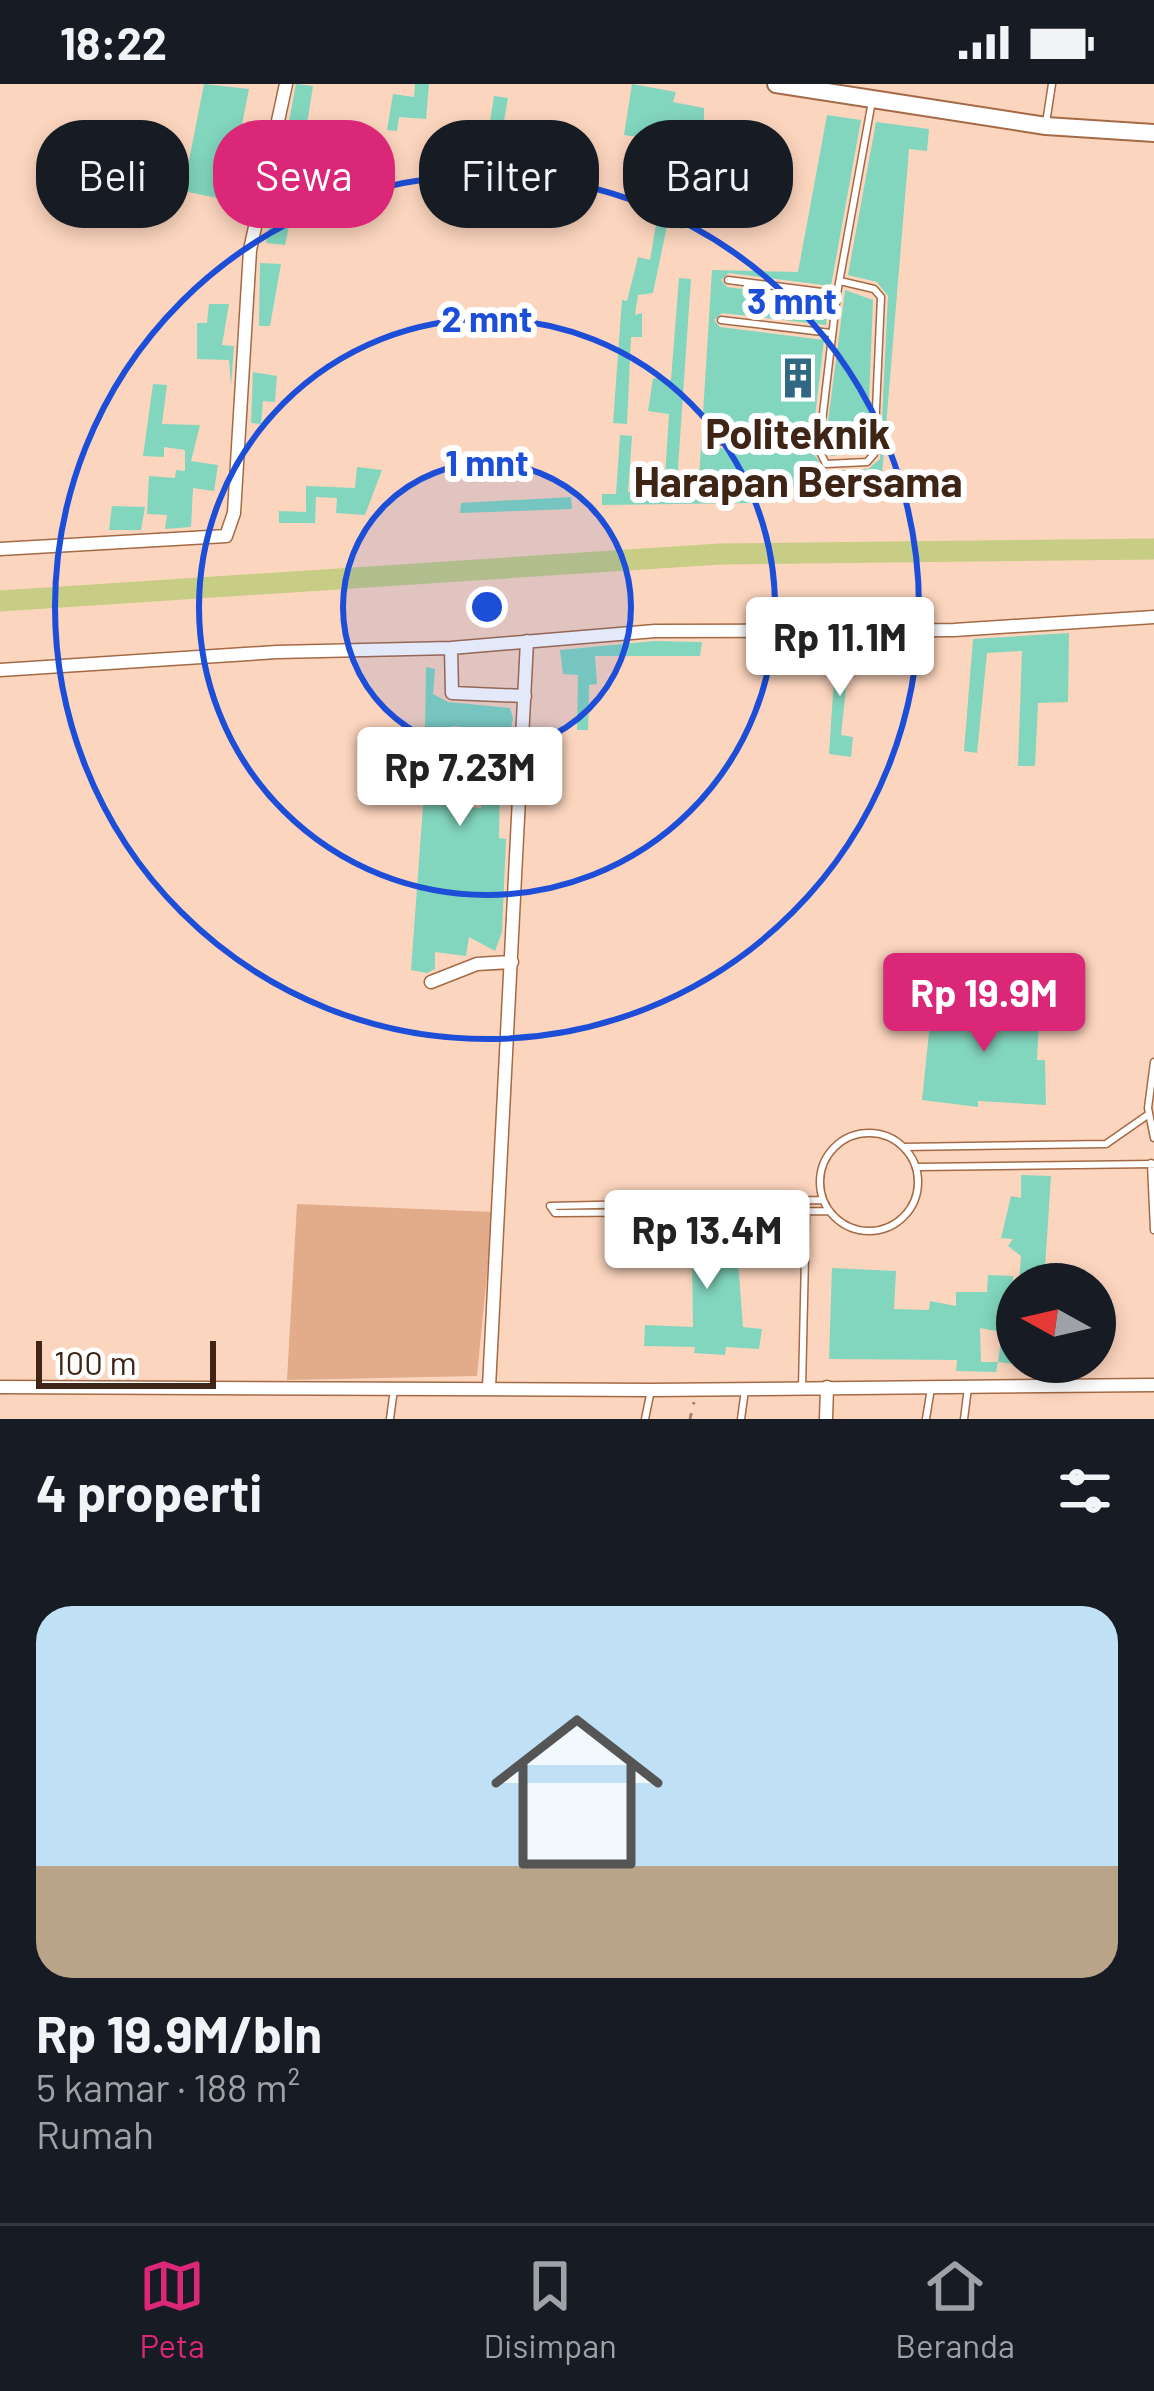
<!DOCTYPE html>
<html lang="id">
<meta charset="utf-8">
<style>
:root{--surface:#171b24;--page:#20242c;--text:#f1f3f6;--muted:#9ea1a6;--line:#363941;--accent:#db2777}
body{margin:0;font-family:Barlow,sans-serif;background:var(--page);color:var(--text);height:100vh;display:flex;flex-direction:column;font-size:45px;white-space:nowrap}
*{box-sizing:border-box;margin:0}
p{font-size:39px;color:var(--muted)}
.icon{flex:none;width:66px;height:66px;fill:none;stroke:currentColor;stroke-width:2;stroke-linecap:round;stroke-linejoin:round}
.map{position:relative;height:1335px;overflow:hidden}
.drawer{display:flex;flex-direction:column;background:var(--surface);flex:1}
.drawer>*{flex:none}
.hud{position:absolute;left:36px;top:36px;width:1083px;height:108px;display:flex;gap:24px}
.needle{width:78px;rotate:278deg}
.tools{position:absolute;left:996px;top:1179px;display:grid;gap:24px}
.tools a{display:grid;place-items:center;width:120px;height:120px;border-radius:50%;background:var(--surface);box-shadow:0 6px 18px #0003;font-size:60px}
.scale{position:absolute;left:36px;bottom:30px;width:180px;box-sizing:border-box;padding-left:12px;border:6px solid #3e2516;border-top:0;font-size:33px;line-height:42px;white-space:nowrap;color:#3e2516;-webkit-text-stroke:9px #fff;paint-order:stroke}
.price{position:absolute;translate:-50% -102px;padding:0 27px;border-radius:12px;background:#fff;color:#222;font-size:39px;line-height:78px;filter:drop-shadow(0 3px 6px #0008)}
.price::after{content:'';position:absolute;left:50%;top:72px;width:36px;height:27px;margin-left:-18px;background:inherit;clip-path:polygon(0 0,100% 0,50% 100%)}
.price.on{background:var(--accent);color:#fff}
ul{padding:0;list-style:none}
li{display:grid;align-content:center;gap:24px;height:636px;padding:0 36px}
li+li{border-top:3px solid var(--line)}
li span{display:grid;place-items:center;height:372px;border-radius:36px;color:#555}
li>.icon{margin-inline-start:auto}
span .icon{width:216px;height:216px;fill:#fffc;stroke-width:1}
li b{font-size:51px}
h2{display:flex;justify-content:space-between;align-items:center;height:144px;padding:0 36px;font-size:51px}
.tag{padding:0 42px;border-radius:48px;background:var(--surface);box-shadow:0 6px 18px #0003;font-size:42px;line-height:108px}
.tag.on{background:var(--accent);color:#fff}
.status{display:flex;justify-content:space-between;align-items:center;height:84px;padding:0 60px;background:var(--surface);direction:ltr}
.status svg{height:33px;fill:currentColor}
.tabs{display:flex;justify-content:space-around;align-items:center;height:168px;border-top:3px solid var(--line);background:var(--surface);font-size:33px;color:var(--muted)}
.tabs a{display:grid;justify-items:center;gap:6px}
.tabs .on{color:var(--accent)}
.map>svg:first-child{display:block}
.green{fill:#e2ab8a}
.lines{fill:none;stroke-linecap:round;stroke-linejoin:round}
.river{stroke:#c7cd84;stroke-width:21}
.building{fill:#82d6bd;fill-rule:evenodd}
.service-casing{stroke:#a46a45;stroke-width:9}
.minor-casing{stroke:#a46a45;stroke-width:15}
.secondary-casing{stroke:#a46a45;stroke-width:20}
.path{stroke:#a3826f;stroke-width:3;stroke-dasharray:6 9;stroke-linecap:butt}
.service{stroke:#fff;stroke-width:6}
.minor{stroke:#fff;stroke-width:12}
.secondary{stroke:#fff;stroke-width:16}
.ring{fill:none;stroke:#1d4ed8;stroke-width:6}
.labels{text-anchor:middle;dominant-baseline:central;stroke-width:12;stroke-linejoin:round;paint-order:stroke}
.poi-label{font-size:42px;font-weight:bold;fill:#3e2516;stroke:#fff}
.centre{fill:#1d4ed8;stroke:#fff;stroke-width:6}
.ring-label{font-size:36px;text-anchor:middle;font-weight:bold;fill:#1d4ed8;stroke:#fff;stroke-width:12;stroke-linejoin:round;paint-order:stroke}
</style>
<div class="status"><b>18:22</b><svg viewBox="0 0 49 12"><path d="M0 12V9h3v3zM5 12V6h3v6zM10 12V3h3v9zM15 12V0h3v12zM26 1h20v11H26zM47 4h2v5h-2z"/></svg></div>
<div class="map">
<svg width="1154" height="1335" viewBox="0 0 1154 1335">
<rect width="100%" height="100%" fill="#fcd5be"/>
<!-- green -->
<path class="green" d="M297,1120L493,1128L477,1292L287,1296Z"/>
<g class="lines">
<!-- river -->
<path class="river" d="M0,517L720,470L1154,465"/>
</g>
<!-- building -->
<path class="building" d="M204,0L249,5L227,116L183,107Z
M296,0L313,2L307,40L299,39L296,60L303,62L293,124L285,161L266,159Z
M415,0H429L426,35L399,33L397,47L387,46L393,10L414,13Z
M632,0L676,8L673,18L704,24V36L716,37L712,75L700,70L701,60L682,57L679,69L669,67L667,72L650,69L651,65L634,68L638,53L624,51Z
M494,12L508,14L498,71L525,75L521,104L481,94Z
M827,31L861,36L831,202L729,189L721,196L727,203L829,216L826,241L722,229L714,236L720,243L824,256L813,350H713L706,359L713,364L812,368L826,387L868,385L880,375L888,212L877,198L848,191L876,38L929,45L927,67L909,65L881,403L923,401L924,411L871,417L857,414L860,401H825L774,403V415L755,419L602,421V410H616L620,351L632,352L628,408L664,409L669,330L648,327L653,294L671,296L679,194L691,195L676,412L698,410L712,186L798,188Z
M123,46L138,48L130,114L110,112L112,95L118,96Z
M676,92L692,94L683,145L667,142L653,209L638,211L635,231L642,229V253H631L627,340L613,339L622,216L627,217L638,173L650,176L660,117L671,118Z
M260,179L281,180L270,242H259Z
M845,206L873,216L867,367L831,372L825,361Z
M209,220H229L222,261L234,262L231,302L229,276L197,275V239H207Z
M253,288L277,292L275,318L263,317L261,340L251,339Z
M153,300L167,301L162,340L200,341L191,377L218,381L214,407L193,404L191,443L165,445L167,431L147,430L149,392L175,394L176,386L185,387V366L164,363V373L143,372Z
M357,383L382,386L365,431L336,429L337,414L316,413L315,439H279V427L306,428V402L355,404Z
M571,413L572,425L460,429L461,419Z
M112,422L145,423L141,446H109Z
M1069,549L1068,618L1038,619L1035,682H1018L1022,567L987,569L977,669L964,667L973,555Z
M655,557L702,558L700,572H595L597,600L589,601L588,646H577L578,591L563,590L560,566Z
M821,557H851L841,651L853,653L851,673L829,670L836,564L821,562Z
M426,583L435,585L433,610L448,618L510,624L513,634L500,700L499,754L506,755L502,848L495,867L469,853L466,872L435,868V885L427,889L411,886L424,709ZM453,642L485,646L481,724L448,721Z
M932,919H1040L1037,976H1045L1046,1021L978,1017V1023L922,1016Z
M1021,1091L1051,1092L1044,1200H1019L1021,1172L1008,1162L1013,1155L1001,1154L1011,1112L1021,1114Z
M700,1142L731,1145L727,1157H760V1178L738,1177L743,1243L762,1245L759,1265L726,1263L725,1271L694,1269L695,1263L644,1262L645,1241L693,1243L692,1176H645L647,1144H665V1157H698Z
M832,1184L896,1187L894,1225L929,1226L930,1217L956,1222V1208H987L988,1191L1013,1192L1011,1263L1017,1264L1015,1280L998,1278L1002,1248L980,1244L981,1278H998L996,1288L956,1287L957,1276L829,1275Z"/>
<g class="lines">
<!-- service casing -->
<g class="service-casing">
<path id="service" d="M1046,39L1052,0
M728,196L837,210
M721,236L831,249
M713,357L809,361L820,355L837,210L872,17
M816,360L826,380L867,378L874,370L881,213L874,205L840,197
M1154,978L1148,1024L1154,1054
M820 1098a49 49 0 1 1 98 0a49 49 0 1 1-98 0Z
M904,1063L1106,1060L1149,1030
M1151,1079L1154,1146
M918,1083L1154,1080
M823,1116L550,1122L555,1129L829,1127
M802,1304L806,1129
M390,1335L394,1305
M645,1335L651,1306
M741,1335L745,1306
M926,1335L931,1304
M964,1335L968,1304"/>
</g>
<!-- minor casing -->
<g class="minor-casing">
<path id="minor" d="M0,465L226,452L234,429L250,166L286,0
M451,564L452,609L525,612
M0,586L277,568L451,564L655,547L954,546L1154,533
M431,898L477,880L512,878
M0,1303L651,1306L1154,1301
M489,1303L527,557
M826,1335L827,1303"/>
</g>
<!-- secondary casing -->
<g class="secondary-casing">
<path id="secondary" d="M776,0L1046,42L1154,49"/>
</g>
<!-- path -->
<path class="path" d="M690,1335L694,1318"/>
<!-- service -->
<use href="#service" class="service"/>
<!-- minor -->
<use href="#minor" class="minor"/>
<!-- secondary -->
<use href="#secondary" class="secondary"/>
</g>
<!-- distance rings -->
<circle cx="487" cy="523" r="144" fill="#1d4ed8" fill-opacity=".12"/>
<g class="ring">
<circle cx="487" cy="523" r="144"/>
<circle cx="487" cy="523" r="288"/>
<circle cx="487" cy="523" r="432"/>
</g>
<!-- icons -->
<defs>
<g id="building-bare" transform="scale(3.24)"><path d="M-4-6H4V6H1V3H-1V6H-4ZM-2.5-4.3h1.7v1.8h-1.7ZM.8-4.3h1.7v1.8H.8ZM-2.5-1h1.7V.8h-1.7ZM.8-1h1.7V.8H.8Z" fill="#306782" stroke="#fff" stroke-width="2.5" paint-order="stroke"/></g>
</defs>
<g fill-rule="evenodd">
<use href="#building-bare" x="798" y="294"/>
</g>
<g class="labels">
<!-- poi labels -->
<g class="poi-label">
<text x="798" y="348">Politeknik<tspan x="798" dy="48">Harapan Bersama</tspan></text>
</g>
</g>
<circle cx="487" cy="523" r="18" class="centre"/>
<g class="ring-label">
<text x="792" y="230">3 mnt</text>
<text x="487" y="248">2 mnt</text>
<text x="487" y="392">1 mnt</text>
</g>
</svg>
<div class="tools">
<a><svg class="needle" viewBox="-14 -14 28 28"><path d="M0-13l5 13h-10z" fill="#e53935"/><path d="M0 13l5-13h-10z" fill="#9ea1a6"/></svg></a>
</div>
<div class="scale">100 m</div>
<b class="price" style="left:840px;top:615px">Rp 11.1M</b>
<b class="price" style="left:460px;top:745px">Rp 7.23M</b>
<b class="price on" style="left:984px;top:971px">Rp 19.9M</b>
<b class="price" style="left:707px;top:1208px">Rp 13.4M</b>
<div class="hud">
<a class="tag">Beli</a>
<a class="tag on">Sewa</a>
<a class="tag">Filter</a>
<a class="tag">Baru</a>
</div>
</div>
<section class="drawer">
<h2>4 properti<svg class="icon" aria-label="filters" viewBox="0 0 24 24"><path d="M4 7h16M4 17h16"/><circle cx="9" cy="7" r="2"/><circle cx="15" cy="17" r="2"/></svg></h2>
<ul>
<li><span style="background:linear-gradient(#bfe0f5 70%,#b9a48a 0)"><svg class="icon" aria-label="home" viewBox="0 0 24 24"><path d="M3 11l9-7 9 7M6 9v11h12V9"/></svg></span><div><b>Rp 19.9M/bln</b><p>5 kamar · 188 m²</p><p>Rumah</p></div></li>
</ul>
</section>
<nav class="tabs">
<a class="on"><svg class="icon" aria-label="map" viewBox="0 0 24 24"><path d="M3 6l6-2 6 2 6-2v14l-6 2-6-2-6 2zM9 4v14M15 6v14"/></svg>Peta</a>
<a><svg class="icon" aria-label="saved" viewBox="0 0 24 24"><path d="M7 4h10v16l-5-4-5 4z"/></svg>Disimpan</a>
<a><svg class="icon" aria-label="home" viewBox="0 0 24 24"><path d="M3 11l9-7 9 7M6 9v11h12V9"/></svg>Beranda</a>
</nav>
